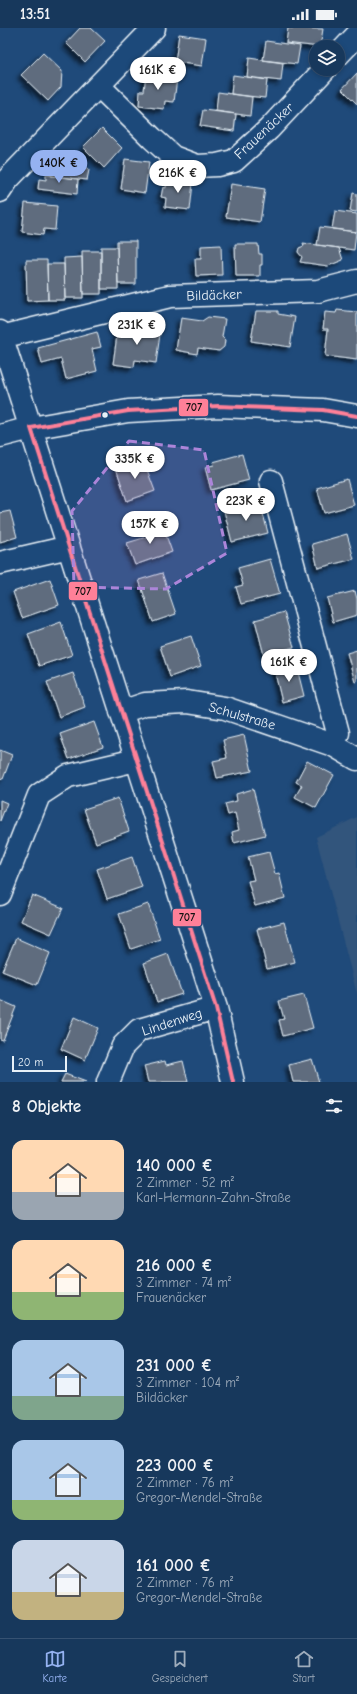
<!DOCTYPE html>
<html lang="de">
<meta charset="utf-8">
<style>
:root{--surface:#17385c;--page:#203f62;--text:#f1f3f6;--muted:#9eacbb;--line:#365272;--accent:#95b2f1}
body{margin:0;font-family:"Comic Neue",sans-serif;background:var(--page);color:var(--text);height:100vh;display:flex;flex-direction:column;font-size:15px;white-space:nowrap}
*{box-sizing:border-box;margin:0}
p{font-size:13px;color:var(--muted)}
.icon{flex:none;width:22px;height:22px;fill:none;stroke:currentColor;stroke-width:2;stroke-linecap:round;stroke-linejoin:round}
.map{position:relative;height:1054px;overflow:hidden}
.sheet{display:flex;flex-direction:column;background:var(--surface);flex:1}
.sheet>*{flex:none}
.fabs{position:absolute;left:309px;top:12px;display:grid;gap:8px}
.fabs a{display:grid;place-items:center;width:36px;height:36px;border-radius:50%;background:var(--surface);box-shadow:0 2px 6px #0003,0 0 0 1px var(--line);font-size:20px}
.scale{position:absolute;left:12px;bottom:10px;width:55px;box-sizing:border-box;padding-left:4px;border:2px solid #e8f1f8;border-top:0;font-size:11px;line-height:14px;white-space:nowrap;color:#e8f1f8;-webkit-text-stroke:3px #1f4a7a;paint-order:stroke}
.price{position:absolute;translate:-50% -34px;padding:0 9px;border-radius:14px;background:#fff;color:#222;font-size:13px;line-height:26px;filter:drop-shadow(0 1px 2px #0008)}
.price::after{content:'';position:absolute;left:50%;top:24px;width:12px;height:9px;margin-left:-6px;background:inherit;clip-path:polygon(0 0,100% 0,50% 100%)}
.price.on{background:var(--accent);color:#111}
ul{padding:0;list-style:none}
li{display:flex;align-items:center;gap:12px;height:100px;padding:0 12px}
li span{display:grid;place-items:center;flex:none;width:112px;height:80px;border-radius:12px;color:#555}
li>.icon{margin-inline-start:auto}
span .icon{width:48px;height:48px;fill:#fffc;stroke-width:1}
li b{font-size:17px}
h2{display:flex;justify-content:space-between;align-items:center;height:48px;padding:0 12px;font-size:17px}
.status{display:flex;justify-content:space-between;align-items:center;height:28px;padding:0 20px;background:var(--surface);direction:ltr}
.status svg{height:11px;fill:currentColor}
.dock{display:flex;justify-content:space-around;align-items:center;height:56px;border-top:1px solid var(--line);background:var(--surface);font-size:11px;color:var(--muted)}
.dock a{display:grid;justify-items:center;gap:2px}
.dock .on{color:var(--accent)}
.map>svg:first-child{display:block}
.built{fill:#32547b}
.building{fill:#5e6c7e;stroke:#e8f1f8;filter:url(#shadow)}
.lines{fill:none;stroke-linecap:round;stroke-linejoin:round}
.minor-casing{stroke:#e8f1f8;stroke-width:25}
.minor{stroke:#1f4a7a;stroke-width:22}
.bus-1-casing{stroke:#1f4a7a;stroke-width:7}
.bus-1{stroke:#ff8098;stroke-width:4}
.marked{fill:#ac85d9;fill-opacity:0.2;stroke:#ac85d9;stroke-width:3;stroke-dasharray:8 5;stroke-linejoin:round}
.bus-dot{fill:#e8f1f8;stroke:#1f4a7a;stroke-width:1.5}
.labels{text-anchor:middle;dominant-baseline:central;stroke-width:4;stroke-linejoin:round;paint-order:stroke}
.street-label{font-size:14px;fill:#e8f1f8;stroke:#1f4a7a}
.line-badge{stroke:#1f4a7a;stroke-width:1.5}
.pale-badge-label{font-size:11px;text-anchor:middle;font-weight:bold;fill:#111}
</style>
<div class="status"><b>13:51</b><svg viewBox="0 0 49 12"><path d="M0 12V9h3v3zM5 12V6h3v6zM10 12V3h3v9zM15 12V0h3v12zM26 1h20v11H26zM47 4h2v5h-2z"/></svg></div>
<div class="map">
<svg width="357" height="1054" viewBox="0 0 357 1054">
<defs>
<filter id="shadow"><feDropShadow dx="-3.5" dy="3.5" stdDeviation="2" flood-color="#0009"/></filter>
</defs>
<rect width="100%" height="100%" fill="#1f4a7a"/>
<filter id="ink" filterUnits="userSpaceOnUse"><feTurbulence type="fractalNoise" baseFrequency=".025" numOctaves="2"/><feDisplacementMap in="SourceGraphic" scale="8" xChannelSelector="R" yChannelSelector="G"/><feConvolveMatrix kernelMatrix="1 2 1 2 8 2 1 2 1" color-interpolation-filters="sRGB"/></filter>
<g filter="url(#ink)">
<!-- built -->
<path class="built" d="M357,789V966L316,809Z"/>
<!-- building -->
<path class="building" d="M80,0H91L105,13L85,34L66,15Z
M288,0L323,1L320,19L286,15Z
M179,6L206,10L202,38L175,34Z
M266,13L300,18L297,36L263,32Z
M43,25L62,43L61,59L48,73L21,47Z
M249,30L283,35L281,53L247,49Z
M357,45V76L342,61Z
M146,46L177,50L174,74L165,73L164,81L139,78L140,63H144Z
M233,47L267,52L265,70L231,66Z
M218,64L252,69L250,88L216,83Z
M203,82L236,86L234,103L200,98Z
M102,100L122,120L104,140L83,119Z
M125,131L149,134L145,165L121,161Z
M58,132L82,136L89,142L87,152L51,148L52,139H57Z
M46,147L78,151L77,166L38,161L39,151L46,152Z
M180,150L190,151L189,155H193L190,182L165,179L166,170L161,169L163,159L166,160L167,153L179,154Z
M231,156L265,161L260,194L226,189Z
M353,165L357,166V184L350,183Z
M25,175L57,178L55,202L44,201L43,207L22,204Z
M335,183L357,186V204L332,201Z
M320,199L356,204L354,222L317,217Z
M117,213H136V256H118Z
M303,215L339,220L343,232L328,238L300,234L302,229L298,224L299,220L304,218Z
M235,216H258L259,226H262V237H260V248H236Z
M221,217L222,247L196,248L195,231H201V218Z
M101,219H117L118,261H101Z
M82,223H101V266H83Z
M82,229L83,270H65L64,230Z
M26,232H47L48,272L27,273Z
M47,236H64L65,272H48Z
M337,282L357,284V332L325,328L328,301H323L325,284L336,285Z
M256,283H278V286L295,289L290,319L251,313Z
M208,289L225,291L222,309L225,312L224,319L219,323L198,320L197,326L176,322L181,290L202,293Z
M144,297L161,299L156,335L135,332L134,339L113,336L118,300L143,303Z
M97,304L101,319L92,321L97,343L66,351L61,331L42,336L38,320Z
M242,426L249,452L211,462L205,439L214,437L213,434Z
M143,431L155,463L127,473L116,440Z
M347,451L354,477L324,485L317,460Z
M260,474L268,505L232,514L224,483Z
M10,483L17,509L0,514V485Z
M161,493L172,524L135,537L127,515L150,508L147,498Z
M347,506L354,531L318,540L312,516Z
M270,531L280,566L241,576L236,559L243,557L238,540Z
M162,545L176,586L153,594L139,552Z
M50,551L59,577L22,590L13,564Z
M355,563L357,571V587L333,594L327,570Z
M284,584L294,619L264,627L255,592Z
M61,594L72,627L39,638L28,606Z
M191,608L201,638L170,649L160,618Z
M357,622V653L355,654L347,625Z
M296,636L304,668L282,674L274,641Z
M73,645L85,679L59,689L47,654Z
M94,694L103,719L69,731L60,706Z
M244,707L252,743L217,750L213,733L227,730L223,712Z
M0,722L12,727L3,751L0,750Z
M307,733L334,747L316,780L295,769L302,757L296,754Z
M253,761L265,807L234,815L232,804L239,802L235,785L228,787L225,776L237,773L236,766Z
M118,770L129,803L96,815L84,781Z
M0,772L7,775L0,793Z
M269,824L275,846L279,845L285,870L255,878L248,853L254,852L248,829Z
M132,829L142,859L107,871L97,841Z
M32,867L63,880L51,906L21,893Z
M148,876L160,911L131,921L119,886Z
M284,894L295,934L267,941L257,901Z
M16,910L50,925L37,957L2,943Z
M168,926L182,966L157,974L144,935Z
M304,967L313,1000L283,1008L279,992L284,991L279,973Z
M0,972L16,979L3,1012L0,1011Z
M74,989L98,1000L85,1032L61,1021Z
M312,1031L319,1054H293L289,1037Z
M165,1033L166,1037L183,1033L188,1054H148L144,1038Z
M65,1046L86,1054H61Z"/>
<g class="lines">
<!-- minor casing -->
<g class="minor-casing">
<path id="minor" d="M338,27L357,7
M99,58L152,110L173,129L197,138L217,137L234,133L269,101L325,41
M0,163L8,151L154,0
M0,304L216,980L233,1054
M1,309L170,268L318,263L357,253
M0,408L31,400L128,383L218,378L323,382L357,388
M271,453L338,705L333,717
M0,535L69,519
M121,684L145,676L187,674L225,680L333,717L357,731
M0,866L39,767L68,748L136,732
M108,1054L123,1018L139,1002L216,980"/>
</g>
<!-- minor -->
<use href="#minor" class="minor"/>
<!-- bus-1 casing -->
<g class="bus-1-casing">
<path id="bus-1" d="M31,400L216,980L233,1054
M31,400L128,383L218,378L323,382L357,388"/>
</g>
<!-- bus-1 -->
<use href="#bus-1" class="bus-1"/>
</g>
</g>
<!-- marked area -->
<path class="marked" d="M129,413L204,422L227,525L166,561L74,559L72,483Z"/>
<!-- markers -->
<circle class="bus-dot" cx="105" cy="387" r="3.5"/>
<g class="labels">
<!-- street labels -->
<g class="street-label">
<text transform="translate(264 103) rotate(-43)">Frauenäcker</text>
<text transform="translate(214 267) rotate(-2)">Bildäcker</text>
<text transform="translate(242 688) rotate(16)">Schulstraße</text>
<text transform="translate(172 994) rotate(-18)">Lindenweg</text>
</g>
</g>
<g class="line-badge">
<rect x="178" y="370" width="31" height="19" rx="4" fill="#ff8098"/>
<rect x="68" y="553" width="30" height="20" rx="4" fill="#ff8098"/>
<rect x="172" y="880" width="30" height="19" rx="4" fill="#ff8098"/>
</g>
<g class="pale-badge-label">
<text x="194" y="383">707</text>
<text x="83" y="567">707</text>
<text x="187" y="893">707</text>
</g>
</svg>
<div class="fabs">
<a><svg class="icon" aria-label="layers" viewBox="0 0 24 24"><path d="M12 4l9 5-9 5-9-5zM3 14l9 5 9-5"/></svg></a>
</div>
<div class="scale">20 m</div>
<b class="price" style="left:158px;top:63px">161K €</b>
<b class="price on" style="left:59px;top:156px">140K €</b>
<b class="price" style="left:178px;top:166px">216K €</b>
<b class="price" style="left:137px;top:318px">231K €</b>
<b class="price" style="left:135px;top:452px">335K €</b>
<b class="price" style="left:246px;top:494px">223K €</b>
<b class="price" style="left:150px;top:517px">157K €</b>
<b class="price" style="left:289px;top:655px">161K €</b>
</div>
<section class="sheet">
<h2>8 Objekte<svg class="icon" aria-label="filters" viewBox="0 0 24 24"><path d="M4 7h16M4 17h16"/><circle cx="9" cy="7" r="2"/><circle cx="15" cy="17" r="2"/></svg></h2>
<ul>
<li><span style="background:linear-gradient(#ffd9b3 65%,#9aa5b1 0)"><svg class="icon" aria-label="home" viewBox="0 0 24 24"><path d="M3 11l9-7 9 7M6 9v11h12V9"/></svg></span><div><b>140 000 €</b><p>2 Zimmer · 52 m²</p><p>Karl-Hermann-Zahn-Straße</p></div></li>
<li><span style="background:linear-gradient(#ffd9b3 65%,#8fb573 0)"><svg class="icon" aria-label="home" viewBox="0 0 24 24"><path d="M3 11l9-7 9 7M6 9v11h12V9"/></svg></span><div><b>216 000 €</b><p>3 Zimmer · 74 m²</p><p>Frauenäcker</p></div></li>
<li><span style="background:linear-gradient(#a9c7e8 70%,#7fa58c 0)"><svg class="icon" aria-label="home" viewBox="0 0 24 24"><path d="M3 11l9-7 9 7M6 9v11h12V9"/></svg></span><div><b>231 000 €</b><p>3 Zimmer · 104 m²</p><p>Bildäcker</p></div></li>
<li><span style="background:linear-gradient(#a9c7e8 75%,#8fb573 0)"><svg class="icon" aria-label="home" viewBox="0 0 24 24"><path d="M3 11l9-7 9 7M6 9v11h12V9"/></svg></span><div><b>223 000 €</b><p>2 Zimmer · 76 m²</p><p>Gregor-Mendel-Straße</p></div></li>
<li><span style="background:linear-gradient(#c9d6e8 65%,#c2b280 0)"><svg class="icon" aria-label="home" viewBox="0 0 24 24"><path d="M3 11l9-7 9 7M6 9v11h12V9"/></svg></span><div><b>161 000 €</b><p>2 Zimmer · 76 m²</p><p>Gregor-Mendel-Straße</p></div></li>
</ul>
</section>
<nav class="dock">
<a class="on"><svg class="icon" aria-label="map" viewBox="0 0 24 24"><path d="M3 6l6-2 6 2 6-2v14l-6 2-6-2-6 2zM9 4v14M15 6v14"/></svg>Karte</a>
<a><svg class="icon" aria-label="saved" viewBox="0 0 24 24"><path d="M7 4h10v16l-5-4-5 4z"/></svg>Gespeichert</a>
<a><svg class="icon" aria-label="home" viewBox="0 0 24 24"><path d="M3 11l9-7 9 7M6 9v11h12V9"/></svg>Start</a>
</nav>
